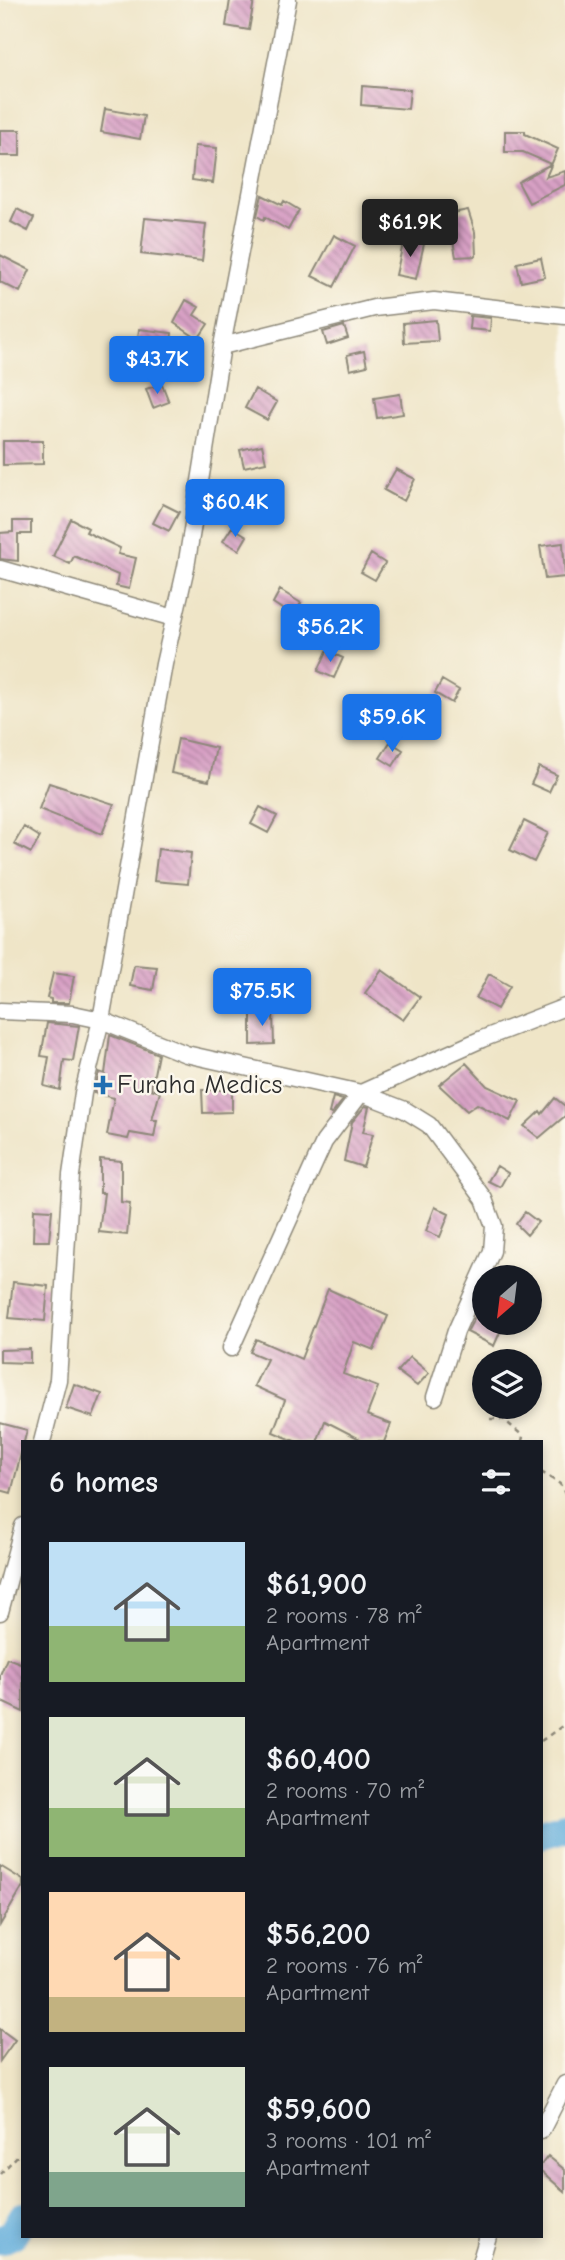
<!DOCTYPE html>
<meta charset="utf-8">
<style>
:root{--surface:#171b24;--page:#20242c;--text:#f1f3f6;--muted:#9ea1a6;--accent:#1a73e8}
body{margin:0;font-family:"Comic Neue",sans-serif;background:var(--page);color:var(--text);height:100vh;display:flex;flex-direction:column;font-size:26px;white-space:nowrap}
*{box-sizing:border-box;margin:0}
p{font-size:23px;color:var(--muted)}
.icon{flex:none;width:38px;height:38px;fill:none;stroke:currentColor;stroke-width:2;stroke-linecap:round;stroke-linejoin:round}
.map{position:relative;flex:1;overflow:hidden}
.drawer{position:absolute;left:21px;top:1440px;width:522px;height:798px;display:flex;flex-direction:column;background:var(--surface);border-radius:0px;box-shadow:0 4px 10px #0003}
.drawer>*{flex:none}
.needle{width:46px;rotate:208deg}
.controls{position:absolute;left:472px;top:1265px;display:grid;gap:14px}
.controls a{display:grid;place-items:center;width:70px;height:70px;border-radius:50%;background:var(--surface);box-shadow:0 4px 10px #0003;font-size:35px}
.price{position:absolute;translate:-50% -60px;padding:0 16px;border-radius:7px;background:var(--accent);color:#fff;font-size:23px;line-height:46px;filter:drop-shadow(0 2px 4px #0008)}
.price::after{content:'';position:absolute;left:50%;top:42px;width:21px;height:16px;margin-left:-10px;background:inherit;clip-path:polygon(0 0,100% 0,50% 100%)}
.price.active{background:#222;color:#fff}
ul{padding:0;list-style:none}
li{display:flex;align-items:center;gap:21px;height:175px;padding:0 28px}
li span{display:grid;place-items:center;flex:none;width:196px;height:140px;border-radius:0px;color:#555}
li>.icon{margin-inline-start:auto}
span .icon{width:84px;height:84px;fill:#fffc;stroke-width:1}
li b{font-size:30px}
h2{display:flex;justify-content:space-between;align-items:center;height:84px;padding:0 28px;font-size:30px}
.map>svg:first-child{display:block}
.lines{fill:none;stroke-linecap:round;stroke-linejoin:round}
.river{stroke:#62addb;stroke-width:30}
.building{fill:url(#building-back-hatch)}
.street-casing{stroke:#8d8879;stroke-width:19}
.path{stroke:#8d8879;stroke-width:2.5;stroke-dasharray:5 5;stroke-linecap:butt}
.street{stroke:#fff;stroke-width:16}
.poi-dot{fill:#1f6fb2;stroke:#fbf7ec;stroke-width:2.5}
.labels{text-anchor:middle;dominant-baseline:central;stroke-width:5;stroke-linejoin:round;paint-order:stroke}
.poi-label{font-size:26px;fill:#2b2b2b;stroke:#fbf7ec;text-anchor:start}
</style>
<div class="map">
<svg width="565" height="2260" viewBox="0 0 565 2260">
<defs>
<pattern id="building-back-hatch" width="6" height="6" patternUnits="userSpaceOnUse" patternTransform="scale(1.75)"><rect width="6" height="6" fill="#d8a0c5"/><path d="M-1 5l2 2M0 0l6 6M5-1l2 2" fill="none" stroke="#af83a0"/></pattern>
</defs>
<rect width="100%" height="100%" fill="#fbf7ec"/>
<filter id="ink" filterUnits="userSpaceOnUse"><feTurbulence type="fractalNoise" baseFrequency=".0143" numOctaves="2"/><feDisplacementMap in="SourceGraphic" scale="14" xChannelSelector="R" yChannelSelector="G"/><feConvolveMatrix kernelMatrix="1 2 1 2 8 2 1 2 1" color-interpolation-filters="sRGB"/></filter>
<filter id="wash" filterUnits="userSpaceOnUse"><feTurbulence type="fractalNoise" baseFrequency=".00686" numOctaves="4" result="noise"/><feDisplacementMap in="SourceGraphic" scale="28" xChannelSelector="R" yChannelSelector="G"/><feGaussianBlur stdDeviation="1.57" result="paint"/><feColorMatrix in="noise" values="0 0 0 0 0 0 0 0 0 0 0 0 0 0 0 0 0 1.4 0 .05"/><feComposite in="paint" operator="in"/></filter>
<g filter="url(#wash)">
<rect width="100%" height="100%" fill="#efe5c7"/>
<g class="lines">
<!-- river -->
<path class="river" d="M541,1834L565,1827
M0,2240L13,2234L23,2217"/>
</g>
<g id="blocks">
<!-- building -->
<path class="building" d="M230,0H254L249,30L226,26Z
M362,86L410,90L408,109L361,105Z
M105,109L144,116L140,139L101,132Z
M0,130H20V156H0Z
M505,131H525V134L558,149L546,177L565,171V185L529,203L518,182L551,164L523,152H505Z
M195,146L217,148L213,183L192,180Z
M262,195L282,205L284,201L299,210L288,230L265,217L264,220L257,216Z
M17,209L34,218L28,231L11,222Z
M468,210L475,232L476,256L456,257L448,214Z
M145,218L206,224L202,261L141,254Z
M334,235L355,246L334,287L312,276Z
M404,239L424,244L416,279L396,275Z
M0,255L30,270L20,292L0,282Z
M541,258L545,277L521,282L517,263Z
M186,300L199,307L194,315L208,324L198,339L174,323Z
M470,316L491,318L490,331L469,329Z
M436,320L438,341L404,343L403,323Z
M344,326L348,338L327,345L323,332Z
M139,329L172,333L170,352L137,348Z
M364,351L367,366L350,370L347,355Z
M162,384L169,402L153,408L146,389Z
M255,389L277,402L267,420L245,408Z
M400,394L403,414L377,418L374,398Z
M3,441H43V464L3,465Z
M262,445L266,462L244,467L240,450Z
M396,469L415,479L404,501L384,490Z
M163,504L179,512L169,531L153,523Z
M71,519L88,528L86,532L120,548L118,554L136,558L129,589L116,586L118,575L74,556L70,564L53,556Z
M13,521H31V534H18V561L0,559V533L13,532Z
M232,527L247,536L239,550L223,541Z
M563,543L565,577L545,579L540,546Z
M371,554L385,563L375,580L361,572Z
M280,590L301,603L293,616L273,603Z
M327,651L343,658L334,678L318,671Z
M442,680L459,690L452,703L435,693Z
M178,739L216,748L209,781L171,773Z
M390,742L403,750L393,766L380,758Z
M539,767L557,775L549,792L531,784Z
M49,783L114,804L102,834L39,809Z
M260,807L277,816L268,833L251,824Z
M524,821L548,833L534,862L510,850Z
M24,827L40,837L31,853L14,844Z
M158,849L191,853L188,884L154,881Z
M134,965L157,967L153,990L130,986Z
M382,970L420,997L403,1020L365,993Z
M53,973L74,976L69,1003H51V999L47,998Z
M489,974L510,986L497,1009L476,998Z
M251,1012H273L274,1044L251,1045Z
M47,1023L79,1026L73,1061L64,1060L60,1090L44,1086L49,1057L41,1056Z
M110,1035L158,1054L151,1089L160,1092L152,1120H157L154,1137L130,1133L128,1139L107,1135L114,1098L94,1093L99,1072L105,1074Z
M466,1063L487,1086L520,1101L510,1121L477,1104L467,1111L439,1085Z
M202,1090H232V1112L203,1113Z
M333,1097L343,1100L332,1114L329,1113Z
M555,1098L565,1106V1116L539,1138L524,1126L540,1111L542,1114Z
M365,1106L369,1107L363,1132L373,1134L363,1167L344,1161L352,1122Z
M100,1159L121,1161V1202L130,1203L127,1235L99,1232L104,1193H100Z
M497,1166L508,1173L500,1187L488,1181Z
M435,1207L449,1214L440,1237L426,1231Z
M34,1209L52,1210L49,1241H33Z
M525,1212L538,1222L527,1235L516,1224Z
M13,1282L48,1286L45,1321L9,1318Z
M328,1289L388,1316L374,1350L354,1342L343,1374L378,1387L367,1415L391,1424L384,1442H359L360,1439L325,1421L317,1442H297L273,1432L285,1400L254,1386L267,1359L250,1352L256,1339L301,1359Z
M485,1297V1323H504L494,1346L467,1332Z
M30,1349V1363L0,1362V1350Z
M410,1357L429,1373L417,1386L397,1371Z
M74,1384L102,1394L93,1417L66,1408Z
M0,1423L27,1430L11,1493L0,1490Z
M7,1658L23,1664V1712L0,1701V1675Z
M0,1866L23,1880V1886L0,1925Z
M0,2029L15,2040L0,2061Z
M548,2156L565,2170V2192L541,2171V2165Z"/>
</g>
</g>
<g filter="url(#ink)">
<use href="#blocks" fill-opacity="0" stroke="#8d8879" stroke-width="2"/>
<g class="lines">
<!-- street casing -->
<g class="street-casing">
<path id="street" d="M222,346L374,308L434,301L565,316
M0,569L174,618
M0,1011L73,1014L101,1020L186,1054L361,1093L405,1110L429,1125L484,1199L494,1226L492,1251L456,1331L435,1397
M231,1348L324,1142L361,1093L482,1039L565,1007
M42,1442L58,1380L71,1175L83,1093L101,1020L164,664L186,567L222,346L288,0
M0,1612L23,1526
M541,2131L565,2084
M481,2260L488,2236"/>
</g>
<!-- path -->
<path class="path" d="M490,1419H503L523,1436L522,1442
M541,1472L560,1484L565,1494
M541,1741L565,1724
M0,2174L23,2150"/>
<!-- street -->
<use href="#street" class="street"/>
</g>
</g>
<!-- markers -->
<path class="poi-dot" d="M99.5 1074.5h7v7h7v7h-7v7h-7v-7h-7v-7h7z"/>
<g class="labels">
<!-- poi labels -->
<g class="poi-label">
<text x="117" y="1085">Furaha Medics</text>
</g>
</g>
</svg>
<div class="controls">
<a><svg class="needle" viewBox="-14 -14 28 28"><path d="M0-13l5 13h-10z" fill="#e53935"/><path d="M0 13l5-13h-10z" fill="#9ea1a6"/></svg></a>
<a><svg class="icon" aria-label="layers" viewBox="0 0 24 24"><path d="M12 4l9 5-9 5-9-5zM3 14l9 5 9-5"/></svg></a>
</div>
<b class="price active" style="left:410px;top:259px">$61.9K</b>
<b class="price" style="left:157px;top:396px">$43.7K</b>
<b class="price" style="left:235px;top:539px">$60.4K</b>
<b class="price" style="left:330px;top:664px">$56.2K</b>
<b class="price" style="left:392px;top:754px">$59.6K</b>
<b class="price" style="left:262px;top:1028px">$75.5K</b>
<section class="drawer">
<h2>6 homes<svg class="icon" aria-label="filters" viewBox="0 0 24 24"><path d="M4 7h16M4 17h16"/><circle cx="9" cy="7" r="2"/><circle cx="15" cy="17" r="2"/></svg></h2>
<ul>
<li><span style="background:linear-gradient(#bfe0f5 60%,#8fb573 0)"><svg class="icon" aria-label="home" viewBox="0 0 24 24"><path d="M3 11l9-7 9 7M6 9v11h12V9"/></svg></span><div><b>$61,900</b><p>2 rooms · 78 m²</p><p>Apartment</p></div></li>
<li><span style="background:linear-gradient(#dfe7d0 65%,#8fb573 0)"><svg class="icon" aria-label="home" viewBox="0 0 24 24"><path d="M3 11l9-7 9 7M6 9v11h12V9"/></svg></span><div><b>$60,400</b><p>2 rooms · 70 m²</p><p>Apartment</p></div></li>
<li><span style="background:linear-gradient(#ffd9b3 75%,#c2b280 0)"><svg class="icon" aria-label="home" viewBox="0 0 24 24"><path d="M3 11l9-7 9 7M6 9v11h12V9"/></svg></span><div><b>$56,200</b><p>2 rooms · 76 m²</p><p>Apartment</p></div></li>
<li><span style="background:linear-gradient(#dfe7d0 75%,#7fa58c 0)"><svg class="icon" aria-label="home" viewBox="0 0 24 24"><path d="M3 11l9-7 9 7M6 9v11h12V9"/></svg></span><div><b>$59,600</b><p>3 rooms · 101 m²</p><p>Apartment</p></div></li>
</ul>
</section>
</div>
